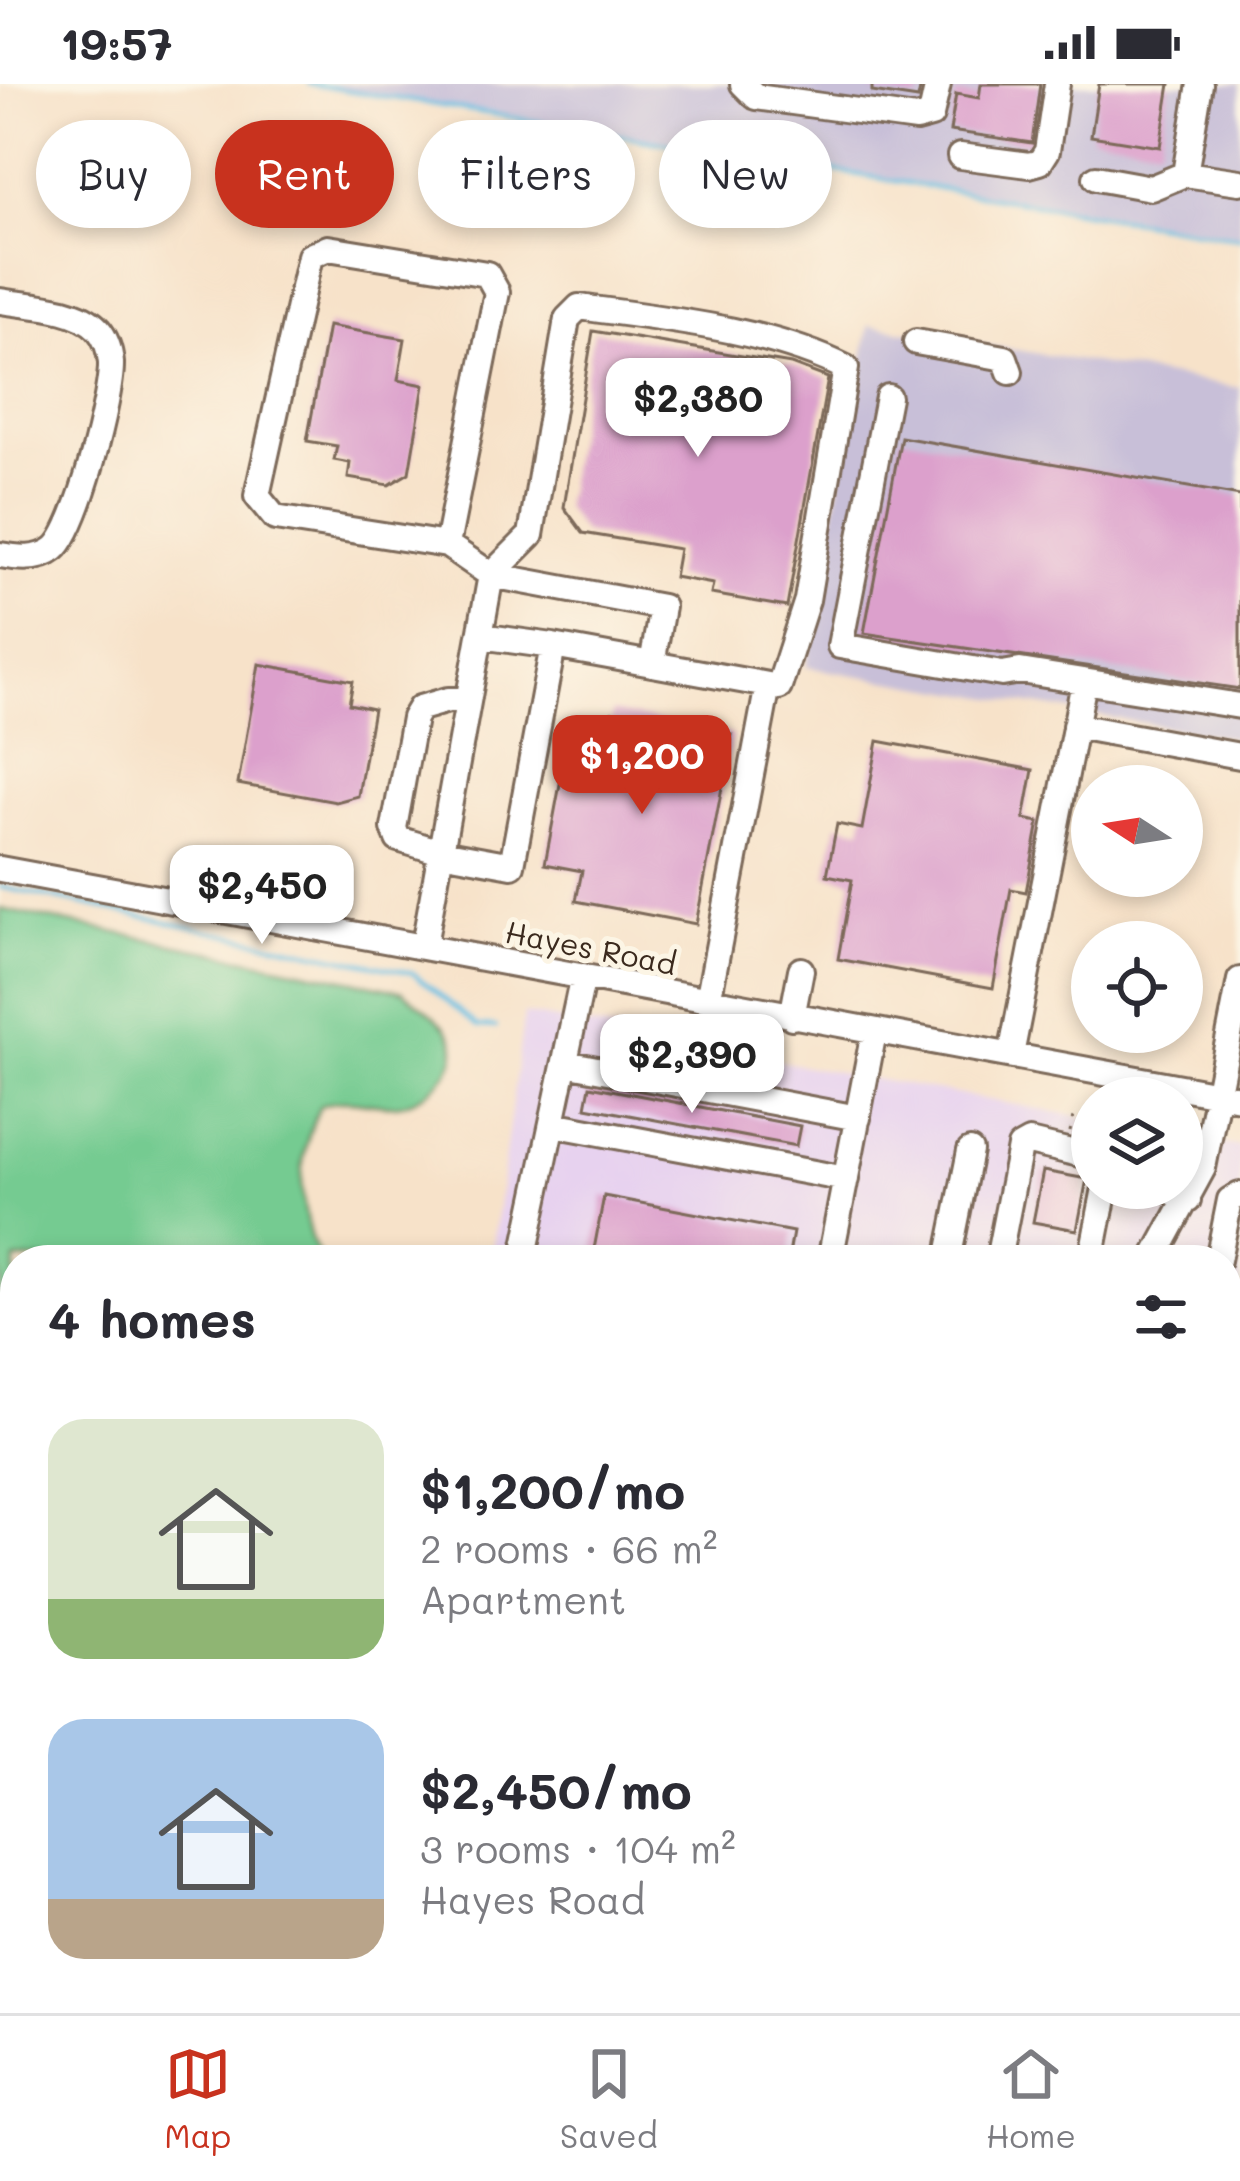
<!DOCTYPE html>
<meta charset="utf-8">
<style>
:root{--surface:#fff;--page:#f2f2f3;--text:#2b2b33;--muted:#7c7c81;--line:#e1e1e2;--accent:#c8321e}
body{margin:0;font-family:Mali,sans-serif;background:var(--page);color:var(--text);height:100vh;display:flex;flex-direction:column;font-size:45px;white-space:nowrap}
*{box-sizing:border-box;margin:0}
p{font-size:39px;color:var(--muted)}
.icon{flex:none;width:66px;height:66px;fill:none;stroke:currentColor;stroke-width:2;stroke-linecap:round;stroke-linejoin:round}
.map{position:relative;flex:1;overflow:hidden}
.side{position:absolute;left:0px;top:1161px;width:1242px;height:768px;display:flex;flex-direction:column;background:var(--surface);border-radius:48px 48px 0 0;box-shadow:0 6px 18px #0003}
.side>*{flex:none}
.guide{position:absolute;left:36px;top:36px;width:1170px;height:108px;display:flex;gap:24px}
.needle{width:78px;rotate:282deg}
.tools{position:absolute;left:1071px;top:681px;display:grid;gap:24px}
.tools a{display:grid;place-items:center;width:132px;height:132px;border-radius:50%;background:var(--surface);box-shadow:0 6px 18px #0003;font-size:60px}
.price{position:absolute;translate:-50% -102px;padding:0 27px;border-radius:24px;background:#fff;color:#222;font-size:39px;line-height:78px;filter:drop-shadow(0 3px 6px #0008)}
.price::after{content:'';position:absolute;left:50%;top:72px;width:36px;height:27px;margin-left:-18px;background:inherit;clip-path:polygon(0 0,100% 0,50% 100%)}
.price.selected{background:var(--accent);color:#fff}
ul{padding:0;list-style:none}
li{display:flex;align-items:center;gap:36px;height:300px;padding:0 48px}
li span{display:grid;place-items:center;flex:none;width:336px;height:240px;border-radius:36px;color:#555}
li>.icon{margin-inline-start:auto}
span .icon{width:144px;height:144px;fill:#fffc;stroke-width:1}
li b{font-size:51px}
h2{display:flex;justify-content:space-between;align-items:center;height:144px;padding:0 48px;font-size:51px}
.tag{padding:0 42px;border-radius:54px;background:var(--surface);box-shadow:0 6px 18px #0003;font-size:42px;line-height:108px}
.tag.selected{background:var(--accent);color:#fff}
.status{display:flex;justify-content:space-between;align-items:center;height:84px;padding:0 60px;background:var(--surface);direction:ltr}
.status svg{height:33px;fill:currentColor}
.tab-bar{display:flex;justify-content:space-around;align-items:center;height:168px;border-top:3px solid var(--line);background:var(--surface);font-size:33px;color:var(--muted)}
.tab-bar a{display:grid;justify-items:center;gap:6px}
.tab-bar .selected{color:var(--accent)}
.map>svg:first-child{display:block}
.built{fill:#e7d2ef}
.industrial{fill:#c8bfd8}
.green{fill:#74cb91;stroke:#587a58;stroke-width:3}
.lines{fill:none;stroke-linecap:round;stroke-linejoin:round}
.stream{stroke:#65bee2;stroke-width:4.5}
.building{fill:#dca0cc}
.minor-casing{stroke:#7d6a5a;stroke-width:30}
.path{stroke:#7d6a5a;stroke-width:3;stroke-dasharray:3 9;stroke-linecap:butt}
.minor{stroke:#fff;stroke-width:24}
.labels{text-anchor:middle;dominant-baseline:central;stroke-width:10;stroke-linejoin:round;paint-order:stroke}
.street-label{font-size:30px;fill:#3b2a1e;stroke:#fcf5e5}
</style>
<div class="status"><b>19:57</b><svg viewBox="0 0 49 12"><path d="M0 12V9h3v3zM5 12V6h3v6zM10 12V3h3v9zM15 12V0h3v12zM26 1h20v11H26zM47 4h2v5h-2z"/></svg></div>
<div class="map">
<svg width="1240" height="1929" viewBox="0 0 1240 1929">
<rect width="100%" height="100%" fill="#fcf5e5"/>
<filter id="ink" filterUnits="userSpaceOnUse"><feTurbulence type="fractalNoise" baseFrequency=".00833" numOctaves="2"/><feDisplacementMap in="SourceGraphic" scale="24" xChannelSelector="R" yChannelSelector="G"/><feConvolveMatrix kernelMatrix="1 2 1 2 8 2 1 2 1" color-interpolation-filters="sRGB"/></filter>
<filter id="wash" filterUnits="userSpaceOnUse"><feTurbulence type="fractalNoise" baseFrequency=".004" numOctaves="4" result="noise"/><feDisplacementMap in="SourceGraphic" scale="48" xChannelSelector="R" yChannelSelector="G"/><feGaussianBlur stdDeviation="2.7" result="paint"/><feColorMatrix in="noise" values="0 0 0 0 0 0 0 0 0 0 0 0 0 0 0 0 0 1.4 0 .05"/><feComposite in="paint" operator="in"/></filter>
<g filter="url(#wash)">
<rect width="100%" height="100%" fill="#f7e2c9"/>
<!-- built -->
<path class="built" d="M524,930L1092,1035V1104H1182V1052L1240,1063V1929H830L832,1914H1227V1176H491Z"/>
<!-- industrial -->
<path class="industrial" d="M316,0H1240V151Z
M869,241L1240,304V655L806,583Z"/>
<!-- green -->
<path class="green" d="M0,825L403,907C417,920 442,935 451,951C469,982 422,1020 394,1021C364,1022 352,1010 320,1022C302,1060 298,1091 306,1133C310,1151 311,1163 324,1176H15V1914H384L381,1929H0Z"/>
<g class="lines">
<!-- stream -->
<path class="stream" d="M309,0L1240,154
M0,803L413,889L478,942L496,943"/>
</g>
<g id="blocks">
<!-- building -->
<path class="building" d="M872,0H921L918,15L872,8Z
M981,0H1040L1032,59L950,47L956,10L979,14Z
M1099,0H1170L1160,63L1091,52Z
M328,242L405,255L398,296L424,301L409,389L389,401L348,394L350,379L334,376L337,362L307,357Z
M593,247L791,280L828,294L787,523L711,510L713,500L674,493L679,465L583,449L564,423Z
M901,353L1240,412V605L864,549Z
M259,580L353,597L349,620L373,625L358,712L336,718L238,700Z
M612,628L732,651L696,840L576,817L582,787L545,780L566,668L604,675Z
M878,657L1033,686L1024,735L1039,738L1026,808L1011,805L993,904L838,875L852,796L827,791L837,740L862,745Z
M590,1002L800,1042L796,1062L586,1023Z
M1043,1087L1087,1095L1077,1146L1033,1138Z
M604,1112L793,1148L788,1176H592Z
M884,1914H1118L1115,1929H882Z"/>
</g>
</g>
<g filter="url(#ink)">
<use href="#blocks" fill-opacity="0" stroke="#7d6a5a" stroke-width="3"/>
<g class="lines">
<!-- minor casing -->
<g class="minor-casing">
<path id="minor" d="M743,0L756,13L916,35L931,31L938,0
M960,72L1029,81L1040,78L1047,67L1057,0
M1185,90L1240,98
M1096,94L1151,104L1185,90L1200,0
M0,217C29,222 76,222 98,245C106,254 110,268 111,279C112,311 78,446 54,465C39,477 17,474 0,471
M916,258L1005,274L1010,288
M888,313L840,562L1002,590L1020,587L1240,622
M553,562L768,601L779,603L807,516L846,284C769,245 665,235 579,223L567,235L531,451L491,491L662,523L652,580
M468,616H448L420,624L414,634L394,744L398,755L441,768L512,781L553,562L480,552
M1075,642L1240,672
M0,785L1240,1014
M424,861L491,491L447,461L275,434L257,412L310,172L328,164L487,190L497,208L447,461
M708,917L768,601
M792,933L801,886
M1011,971L1084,598
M565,979L858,1034
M552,1040L846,1095
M1165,1104L1188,1116
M523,1176L583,892
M830,1176L874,948
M948,1176L970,1067
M998,1176L1020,1063L1029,1058L1092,1073
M1091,1176L1105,1104
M1153,1176L1203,1084L1240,896
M1218,1176L1230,1116L1240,1111
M1227,1333L1240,1335
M1227,1375L1240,1376
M1227,1426L1240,1428
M1227,1522L1240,1525
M1227,1583L1240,1585
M1227,1725L1240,1696
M1227,1748L1240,1752
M1227,1785L1240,1787
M673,1914L758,1929
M783,1929L786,1914
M854,1929L856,1914"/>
</g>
<!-- path -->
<path class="path" d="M1070,1048L1074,1027"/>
<!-- minor -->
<use href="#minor" class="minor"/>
</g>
</g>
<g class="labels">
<!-- street labels -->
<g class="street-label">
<text transform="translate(591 863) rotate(11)">Hayes Road</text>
</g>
</g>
</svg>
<div class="tools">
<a><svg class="needle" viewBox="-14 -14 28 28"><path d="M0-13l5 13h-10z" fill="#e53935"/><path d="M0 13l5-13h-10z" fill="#7c7c81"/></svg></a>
<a><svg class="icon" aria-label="locate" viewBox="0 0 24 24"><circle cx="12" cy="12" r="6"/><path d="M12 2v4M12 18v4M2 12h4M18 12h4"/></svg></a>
<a><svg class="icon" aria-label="layers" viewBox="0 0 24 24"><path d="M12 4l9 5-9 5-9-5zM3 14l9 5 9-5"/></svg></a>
</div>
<b class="price" style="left:698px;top:376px">$2,380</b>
<b class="price selected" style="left:642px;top:733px">$1,200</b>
<b class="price" style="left:262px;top:863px">$2,450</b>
<b class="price" style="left:692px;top:1032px">$2,390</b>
<div class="guide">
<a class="tag">Buy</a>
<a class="tag selected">Rent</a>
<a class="tag">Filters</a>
<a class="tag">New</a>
</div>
<section class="side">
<h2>4 homes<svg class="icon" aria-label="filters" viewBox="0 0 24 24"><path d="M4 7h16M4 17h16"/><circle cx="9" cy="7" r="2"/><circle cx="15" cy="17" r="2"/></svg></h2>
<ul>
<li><span style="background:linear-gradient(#dfe7d0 75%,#8fb573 0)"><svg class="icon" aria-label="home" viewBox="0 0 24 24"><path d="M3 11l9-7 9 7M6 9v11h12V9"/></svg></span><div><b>$1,200/mo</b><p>2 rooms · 66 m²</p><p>Apartment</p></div></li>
<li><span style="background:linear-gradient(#a9c7e8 75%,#b9a48a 0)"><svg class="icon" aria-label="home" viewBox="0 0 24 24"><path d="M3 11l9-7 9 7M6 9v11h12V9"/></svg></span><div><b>$2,450/mo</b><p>3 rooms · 104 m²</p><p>Hayes Road</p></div></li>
</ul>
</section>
</div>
<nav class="tab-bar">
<a class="selected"><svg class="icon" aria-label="map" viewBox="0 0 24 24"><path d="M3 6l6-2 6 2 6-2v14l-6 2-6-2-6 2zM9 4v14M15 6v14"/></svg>Map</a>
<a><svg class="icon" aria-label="saved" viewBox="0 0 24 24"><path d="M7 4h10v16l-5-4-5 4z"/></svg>Saved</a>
<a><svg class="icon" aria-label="home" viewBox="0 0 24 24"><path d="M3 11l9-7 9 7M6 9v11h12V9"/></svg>Home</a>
</nav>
